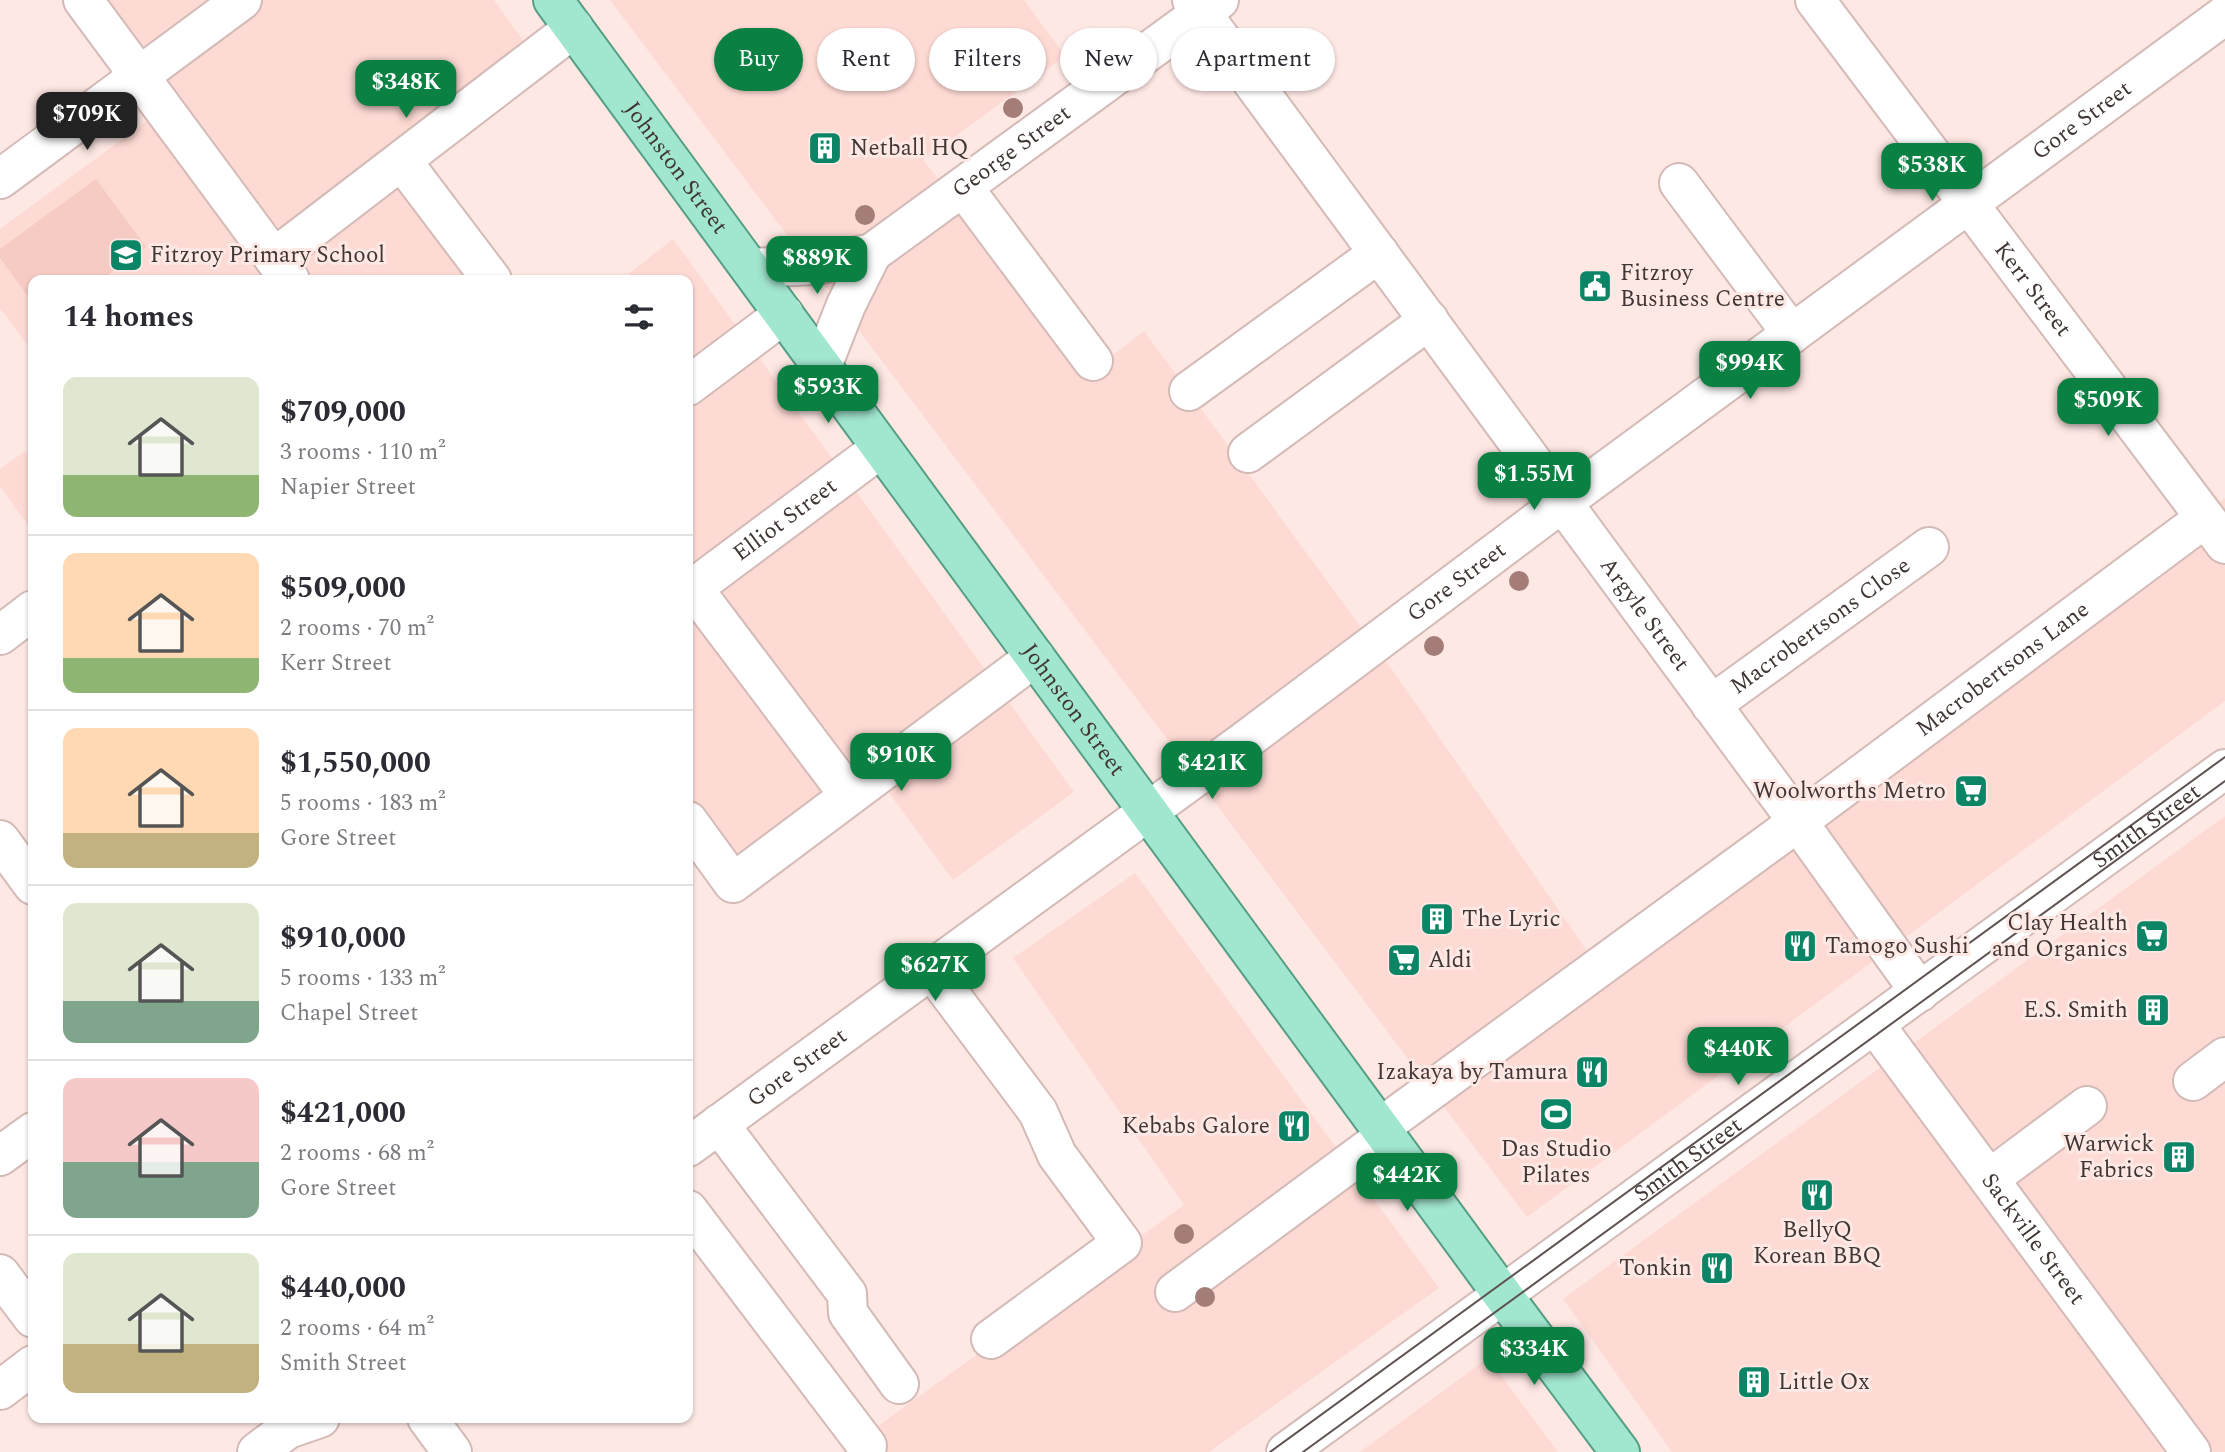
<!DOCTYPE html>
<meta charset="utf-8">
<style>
:root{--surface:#fff;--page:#f7f7f7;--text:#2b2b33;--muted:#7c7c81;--line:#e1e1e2;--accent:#0b8043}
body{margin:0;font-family:Spectral,serif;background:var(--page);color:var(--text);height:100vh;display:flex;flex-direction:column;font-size:26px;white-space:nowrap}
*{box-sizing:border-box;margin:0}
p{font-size:23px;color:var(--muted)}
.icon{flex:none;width:38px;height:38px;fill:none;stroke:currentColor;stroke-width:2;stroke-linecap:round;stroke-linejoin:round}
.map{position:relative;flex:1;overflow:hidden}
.sheet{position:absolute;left:28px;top:275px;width:665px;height:1148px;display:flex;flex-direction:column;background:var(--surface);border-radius:14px;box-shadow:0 2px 5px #0004}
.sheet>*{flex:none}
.banner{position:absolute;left:714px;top:28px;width:665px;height:63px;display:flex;gap:14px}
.price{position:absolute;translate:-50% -60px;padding:0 16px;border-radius:14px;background:var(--accent);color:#fff;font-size:23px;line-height:46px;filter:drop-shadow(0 2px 4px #0008)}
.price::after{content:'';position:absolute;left:50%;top:42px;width:21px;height:16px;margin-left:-10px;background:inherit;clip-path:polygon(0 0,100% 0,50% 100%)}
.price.current{background:#222;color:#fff}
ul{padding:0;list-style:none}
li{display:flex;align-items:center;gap:21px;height:175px;padding:0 35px}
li+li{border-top:2px solid var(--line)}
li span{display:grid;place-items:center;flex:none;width:196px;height:140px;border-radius:14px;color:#555}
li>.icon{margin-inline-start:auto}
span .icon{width:84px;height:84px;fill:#fffc;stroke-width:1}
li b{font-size:30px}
h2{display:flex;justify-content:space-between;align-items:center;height:84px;padding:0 35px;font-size:30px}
.pill{padding:0 24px;border-radius:32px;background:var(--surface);box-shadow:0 2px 5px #0004;font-size:24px;line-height:63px}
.pill.current{background:var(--accent);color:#fff}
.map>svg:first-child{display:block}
.built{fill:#fedad4}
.green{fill:#f5cbc4}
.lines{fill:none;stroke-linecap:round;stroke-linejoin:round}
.minor-casing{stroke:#d4bab6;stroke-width:42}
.major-casing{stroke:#569e84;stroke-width:42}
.minor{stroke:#fff;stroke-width:38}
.major{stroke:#a1e6cf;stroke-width:38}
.tram{stroke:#5f5351;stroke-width:2}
.tree{fill:#a57d78}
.labels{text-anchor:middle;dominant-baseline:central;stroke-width:6;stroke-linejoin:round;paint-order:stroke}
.street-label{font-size:23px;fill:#403634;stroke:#fee8e4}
.poi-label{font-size:23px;fill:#403634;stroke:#fee8e4;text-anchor:start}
</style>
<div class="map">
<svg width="2225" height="1452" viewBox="0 0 2225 1452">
<rect width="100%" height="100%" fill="#fee8e4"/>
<!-- built -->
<path class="built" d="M104,0H494L525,43L279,235Z
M610,0H1024L1065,56L923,160L1094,370L1144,331L1398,678L1603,974L2225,498V701L1527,1217Z
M151,118L270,280H33V353L0,308V229Z
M420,163L506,280H306L291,259Z
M673,239L1074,792L953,880L867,763L732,862L688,801V280H621Z
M25,451L33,462V532L0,486V469Z
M2225,816V1452H1672L1563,1299Z
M1135,873L1439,1288L1209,1452H842L1184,1205L1013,958Z
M1488,1358L1558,1452H1360Z"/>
<!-- green -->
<path class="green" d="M96,179L146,247L101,280H33V303L0,258V249Z"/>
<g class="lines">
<!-- minor casing -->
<g class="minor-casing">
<g id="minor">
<path d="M83,0L290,280"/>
<path id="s1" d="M1192,0L1798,822L1920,992"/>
<path id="s2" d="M1815,0L2225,544"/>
<path d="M402,161L492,280"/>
<path d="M0,179L242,0"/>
<path d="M1679,183L1792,334"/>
<path d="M963,187L1093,361"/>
<path d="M274,258L574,28"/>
<path id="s3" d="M750,268L816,265L872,253L1219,0"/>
<path d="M822,366L846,305L872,253"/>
<path d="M688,386L784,314"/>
<path d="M1189,391L1379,253"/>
<path d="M1248,453L1429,320"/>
<path d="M693,588L849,795"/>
<path id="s4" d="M688,592L881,448"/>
<path d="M0,635L33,610"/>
<path id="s5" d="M1711,705L1929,547"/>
<path d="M688,821L733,883L1035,657"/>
<path d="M0,840L33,885"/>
<path d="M931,969L1038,1112L1057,1155L1122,1243L991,1339"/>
<path id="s6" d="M1875,1025L2191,1452"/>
<path d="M2193,1081L2225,1057"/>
<path d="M719,1124L847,1294L848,1313L899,1384"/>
<path id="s7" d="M1381,1127L1776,838L2205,518"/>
<path id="s8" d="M688,1147L1242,743L1563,502L2225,15"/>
<path d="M0,1156L33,1132"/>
<path d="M1989,1179L2087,1106"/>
<path d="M688,1210L867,1446"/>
<path d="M0,1274L33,1318"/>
<path d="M1175,1292L1387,1135"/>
<path d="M0,1390L33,1365"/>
<path d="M427,1418L452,1452"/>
<path d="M257,1452L288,1429L320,1418"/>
<path id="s9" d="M1286,1452L2225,769"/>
</g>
</g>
<!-- major casing -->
<g class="major-casing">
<g id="major">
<path id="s10" d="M553,0L1502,1294L1620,1452"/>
</g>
</g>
<!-- minor -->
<use href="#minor" class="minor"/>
<!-- major -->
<use href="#major" class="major"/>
<!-- tram -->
<path class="tram" d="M1270,1452L2225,757
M1303,1452L2225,781"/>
</g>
<!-- trees -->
<g class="tree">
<circle cx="1013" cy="108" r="10"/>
<circle cx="865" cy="215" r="10"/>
<circle cx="1519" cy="581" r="10"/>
<circle cx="1434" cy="646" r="10"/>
<circle cx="1184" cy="1234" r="10"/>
<circle cx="1205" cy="1297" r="10"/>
</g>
<!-- icons -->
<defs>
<g id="building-square" transform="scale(1.75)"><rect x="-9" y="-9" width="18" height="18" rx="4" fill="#0c8566" stroke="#fee8e4"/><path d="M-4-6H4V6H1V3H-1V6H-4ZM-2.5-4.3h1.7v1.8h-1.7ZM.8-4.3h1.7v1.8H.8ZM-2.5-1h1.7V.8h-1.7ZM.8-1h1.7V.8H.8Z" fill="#fff"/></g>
<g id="school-square" transform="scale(1.75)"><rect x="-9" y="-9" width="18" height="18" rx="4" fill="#0c8566" stroke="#fee8e4"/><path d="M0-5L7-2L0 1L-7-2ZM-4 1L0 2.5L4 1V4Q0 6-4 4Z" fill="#fff"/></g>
<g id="civic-square" transform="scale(1.75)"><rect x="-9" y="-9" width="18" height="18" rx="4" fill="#0c8566" stroke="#fee8e4"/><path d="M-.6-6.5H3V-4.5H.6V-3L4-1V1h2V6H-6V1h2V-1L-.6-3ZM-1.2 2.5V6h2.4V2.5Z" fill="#fff"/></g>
<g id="supermarket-square" transform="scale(1.75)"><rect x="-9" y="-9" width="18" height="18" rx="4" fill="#0c8566" stroke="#fee8e4"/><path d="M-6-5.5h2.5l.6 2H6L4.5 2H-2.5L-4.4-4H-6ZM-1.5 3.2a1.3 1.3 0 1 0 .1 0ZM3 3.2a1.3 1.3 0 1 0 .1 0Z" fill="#fff"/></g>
<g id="restaurant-square" transform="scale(1.75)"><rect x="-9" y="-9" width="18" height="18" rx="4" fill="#0c8566" stroke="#fee8e4"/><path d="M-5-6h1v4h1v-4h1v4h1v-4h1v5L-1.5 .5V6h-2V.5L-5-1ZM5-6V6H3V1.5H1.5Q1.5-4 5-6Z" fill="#fff"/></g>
<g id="stadium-square" transform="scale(1.75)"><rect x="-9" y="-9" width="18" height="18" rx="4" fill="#0c8566" stroke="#fee8e4"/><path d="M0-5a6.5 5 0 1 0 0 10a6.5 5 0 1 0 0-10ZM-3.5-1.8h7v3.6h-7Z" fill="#fff"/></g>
</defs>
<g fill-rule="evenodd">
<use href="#building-square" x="825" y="148"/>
<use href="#school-square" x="126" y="255"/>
<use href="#civic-square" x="1595" y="286"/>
<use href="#supermarket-square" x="1971" y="791"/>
<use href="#building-square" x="1437" y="919"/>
<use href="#supermarket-square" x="2152" y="936"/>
<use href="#restaurant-square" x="1800" y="946"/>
<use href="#supermarket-square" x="1404" y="960"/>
<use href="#building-square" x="2153" y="1010"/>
<use href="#restaurant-square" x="1592" y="1072"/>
<use href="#stadium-square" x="1556" y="1114"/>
<use href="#restaurant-square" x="1294" y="1126"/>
<use href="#building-square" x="2179" y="1157"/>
<use href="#restaurant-square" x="1817" y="1195"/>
<use href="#restaurant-square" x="1717" y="1268"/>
<use href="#building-square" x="1754" y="1382"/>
</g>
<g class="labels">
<!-- street labels -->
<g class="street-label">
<text stroke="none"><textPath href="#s8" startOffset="1731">Gore Street</textPath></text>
<text stroke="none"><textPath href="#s3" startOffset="296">George Street</textPath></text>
<text stroke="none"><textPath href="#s10" startOffset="208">Johnston Street</textPath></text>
<text stroke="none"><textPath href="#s2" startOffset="362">Kerr Street</textPath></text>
<text stroke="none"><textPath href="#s4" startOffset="121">Elliot Street</textPath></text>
<text stroke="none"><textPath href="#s8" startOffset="954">Gore Street</textPath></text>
<text stroke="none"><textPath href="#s1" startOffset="763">Argyle Street</textPath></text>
<text stroke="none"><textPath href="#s5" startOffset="135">Macrobertsons Close</textPath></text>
<text stroke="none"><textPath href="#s7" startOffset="772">Macrobertsons Lane</textPath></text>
<text stroke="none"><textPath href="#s10" startOffset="880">Johnston Street</textPath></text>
<text stroke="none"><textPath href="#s9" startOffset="1064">Smith Street</textPath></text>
<text stroke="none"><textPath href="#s8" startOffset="135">Gore Street</textPath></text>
<text stroke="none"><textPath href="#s9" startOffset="497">Smith Street</textPath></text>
<text stroke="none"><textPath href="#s6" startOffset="266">Sackville Street</textPath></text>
</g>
<!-- poi labels -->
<g class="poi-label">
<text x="850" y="148">Netball HQ</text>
<text x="150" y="255">Fitzroy Primary School</text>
<text x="1620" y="273">Fitzroy<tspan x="1620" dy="26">Business Centre</tspan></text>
<text x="1946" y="791" text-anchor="end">Woolworths Metro</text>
<text x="1462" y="919">The Lyric</text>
<text x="2128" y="923" text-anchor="end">Clay Health<tspan x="2128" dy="26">and Organics</tspan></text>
<text x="1825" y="946">Tamogo Sushi</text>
<text x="1428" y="960">Aldi</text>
<text x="2128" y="1010" text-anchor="end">E.S. Smith</text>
<text x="1568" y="1072" text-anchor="end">Izakaya by Tamura</text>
<text x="1270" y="1126" text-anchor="end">Kebabs Galore</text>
<text x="2154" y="1144" text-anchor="end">Warwick<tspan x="2154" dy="26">Fabrics</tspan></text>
<text x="1556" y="1149" text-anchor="middle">Das Studio<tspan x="1556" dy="26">Pilates</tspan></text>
<text x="1817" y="1230" text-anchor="middle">BellyQ<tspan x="1817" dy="26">Korean BBQ</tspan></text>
<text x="1692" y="1268" text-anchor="end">Tonkin</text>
<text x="1778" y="1382">Little Ox</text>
</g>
</g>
</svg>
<b class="price" style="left:406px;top:120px">$348K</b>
<b class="price current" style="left:87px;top:152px">$709K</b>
<b class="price" style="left:1932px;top:203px">$538K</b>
<b class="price" style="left:817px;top:296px">$889K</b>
<b class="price" style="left:1750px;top:401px">$994K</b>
<b class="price" style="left:828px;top:425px">$593K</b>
<b class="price" style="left:2108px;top:438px">$509K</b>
<b class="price" style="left:1534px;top:512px">$1.55M</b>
<b class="price" style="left:901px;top:793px">$910K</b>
<b class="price" style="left:1212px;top:801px">$421K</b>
<b class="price" style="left:935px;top:1003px">$627K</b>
<b class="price" style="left:1738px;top:1087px">$440K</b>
<b class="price" style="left:1407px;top:1213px">$442K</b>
<b class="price" style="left:1534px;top:1387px">$334K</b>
<div class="banner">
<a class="pill current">Buy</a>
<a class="pill">Rent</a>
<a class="pill">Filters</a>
<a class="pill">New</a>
<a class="pill">Apartment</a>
</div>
<section class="sheet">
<h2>14 homes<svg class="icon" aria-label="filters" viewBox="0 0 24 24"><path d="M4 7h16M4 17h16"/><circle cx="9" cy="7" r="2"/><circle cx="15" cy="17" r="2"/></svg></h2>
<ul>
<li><span style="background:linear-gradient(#dfe7d0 70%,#8fb573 0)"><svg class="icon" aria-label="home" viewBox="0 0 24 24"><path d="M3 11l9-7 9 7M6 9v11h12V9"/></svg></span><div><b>$709,000</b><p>3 rooms · 110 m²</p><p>Napier Street</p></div></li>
<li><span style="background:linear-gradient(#ffd9b3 75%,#8fb573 0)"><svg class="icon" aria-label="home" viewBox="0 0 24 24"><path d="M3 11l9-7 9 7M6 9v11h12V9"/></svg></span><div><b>$509,000</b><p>2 rooms · 70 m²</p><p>Kerr Street</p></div></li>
<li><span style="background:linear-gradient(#ffd9b3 75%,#c2b280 0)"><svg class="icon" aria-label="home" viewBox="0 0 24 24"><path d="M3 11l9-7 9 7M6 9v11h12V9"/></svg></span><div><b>$1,550,000</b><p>5 rooms · 183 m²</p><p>Gore Street</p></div></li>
<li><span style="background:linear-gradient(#dfe7d0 70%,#7fa58c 0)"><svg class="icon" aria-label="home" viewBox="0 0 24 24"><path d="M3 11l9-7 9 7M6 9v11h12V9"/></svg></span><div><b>$910,000</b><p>5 rooms · 133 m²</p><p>Chapel Street</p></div></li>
<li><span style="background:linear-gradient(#f6c9c9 60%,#7fa58c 0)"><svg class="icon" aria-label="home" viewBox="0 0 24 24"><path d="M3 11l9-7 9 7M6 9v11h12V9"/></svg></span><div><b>$421,000</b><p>2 rooms · 68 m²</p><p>Gore Street</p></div></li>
<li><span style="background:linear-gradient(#dfe7d0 65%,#c2b280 0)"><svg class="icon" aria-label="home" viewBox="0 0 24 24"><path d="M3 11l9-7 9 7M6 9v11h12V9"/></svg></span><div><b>$440,000</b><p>2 rooms · 64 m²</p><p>Smith Street</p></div></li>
</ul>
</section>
</div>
